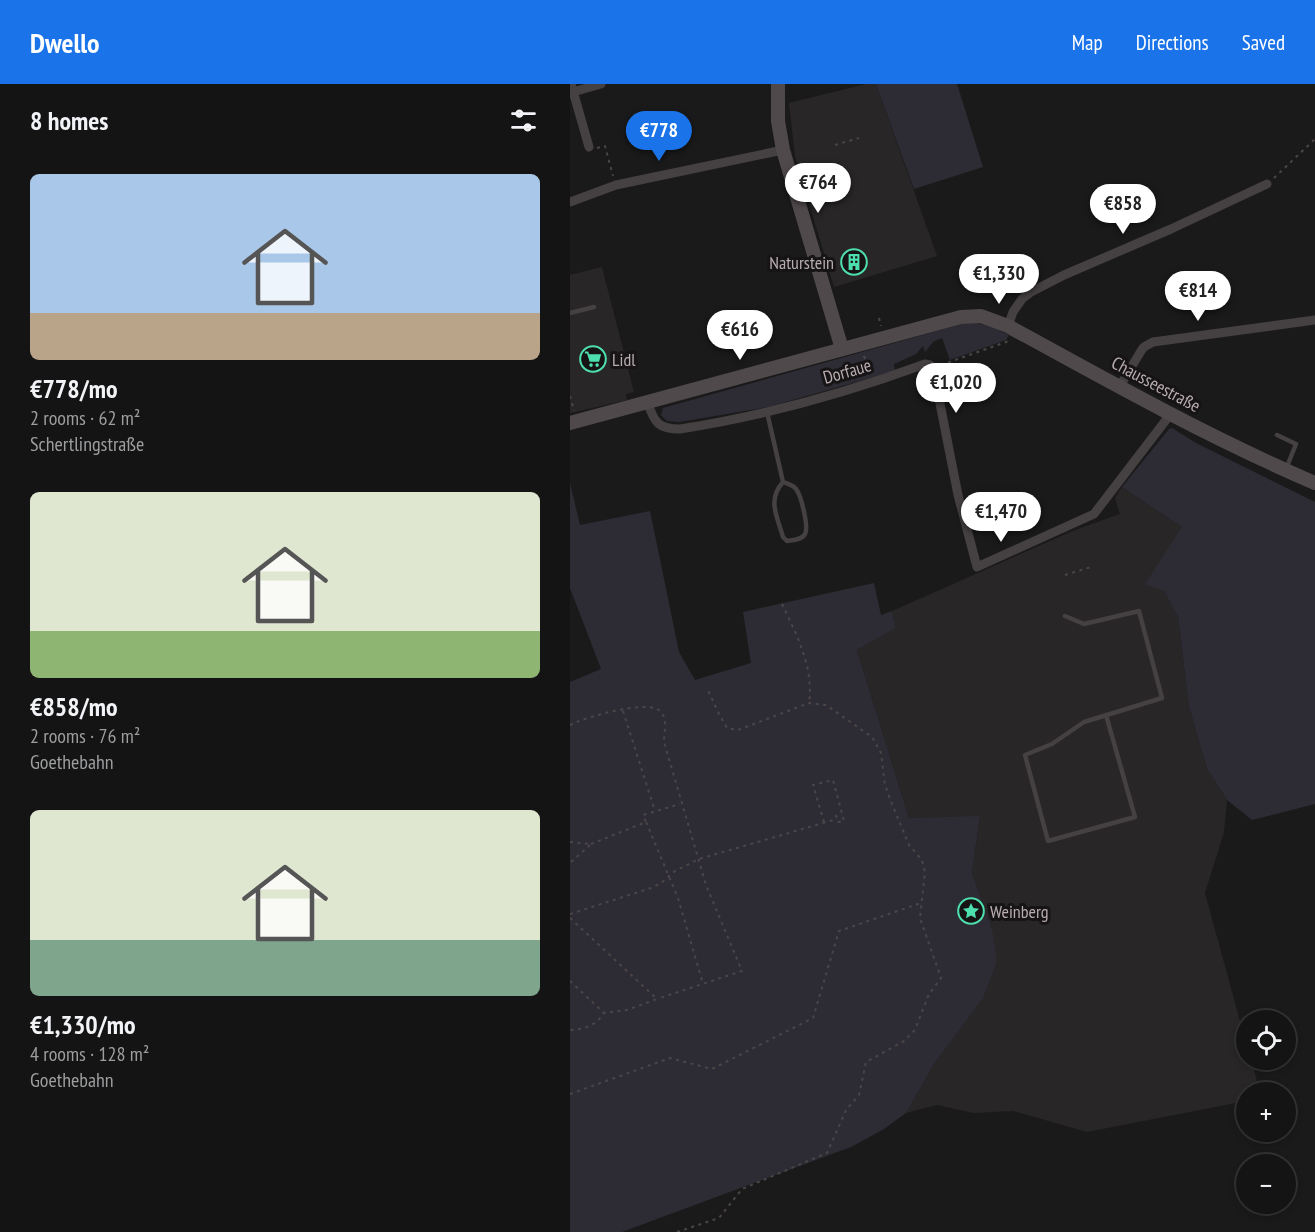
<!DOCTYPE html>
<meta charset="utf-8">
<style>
:root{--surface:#141414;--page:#212122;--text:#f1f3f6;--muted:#9d9ea0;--line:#333334;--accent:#1a73e8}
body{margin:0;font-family:"PT Sans Narrow",sans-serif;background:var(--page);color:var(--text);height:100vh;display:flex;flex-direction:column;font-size:22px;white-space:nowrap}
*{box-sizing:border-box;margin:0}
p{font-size:20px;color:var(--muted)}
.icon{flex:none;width:33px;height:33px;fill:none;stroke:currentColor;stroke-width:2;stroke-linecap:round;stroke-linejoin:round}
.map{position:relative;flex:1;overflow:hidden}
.details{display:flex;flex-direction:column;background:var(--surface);width:570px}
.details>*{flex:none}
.buttons{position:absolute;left:666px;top:926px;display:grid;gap:12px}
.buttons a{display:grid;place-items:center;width:60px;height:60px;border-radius:50%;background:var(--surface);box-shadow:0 3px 9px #0003,0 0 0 2px var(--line);font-size:30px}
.price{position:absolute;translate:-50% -51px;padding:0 14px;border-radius:21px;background:#fff;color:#222;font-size:20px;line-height:39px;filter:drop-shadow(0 2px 3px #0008)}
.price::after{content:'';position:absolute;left:50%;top:36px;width:18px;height:14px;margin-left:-9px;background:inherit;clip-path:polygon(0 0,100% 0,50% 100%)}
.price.active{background:var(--accent);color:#fff}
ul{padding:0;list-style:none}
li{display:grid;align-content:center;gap:12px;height:318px;padding:0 30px}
li span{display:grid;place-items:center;height:186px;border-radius:9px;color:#555}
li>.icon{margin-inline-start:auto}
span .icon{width:108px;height:108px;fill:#fffc;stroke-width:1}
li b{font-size:26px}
h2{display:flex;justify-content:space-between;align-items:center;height:72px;padding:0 30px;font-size:26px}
header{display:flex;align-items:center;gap:36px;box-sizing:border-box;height:84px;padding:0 30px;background:var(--accent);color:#fff}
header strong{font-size:28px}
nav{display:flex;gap:33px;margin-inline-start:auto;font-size:21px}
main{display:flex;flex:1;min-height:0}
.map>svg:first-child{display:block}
.built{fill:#282626}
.green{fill:#2d2c35}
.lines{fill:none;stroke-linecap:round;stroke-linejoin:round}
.path{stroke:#4c4547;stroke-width:2;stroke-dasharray:3 4.5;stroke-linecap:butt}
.lane{stroke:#454041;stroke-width:4.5}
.street{stroke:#454041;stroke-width:9}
.secondary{stroke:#50494b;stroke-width:14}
.labels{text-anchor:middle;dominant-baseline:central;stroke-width:6;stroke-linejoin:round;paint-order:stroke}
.poi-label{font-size:18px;fill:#b9adb1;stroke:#161414;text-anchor:start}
.street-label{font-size:18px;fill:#b9adb1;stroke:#161414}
</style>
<header>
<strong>Dwello</strong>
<nav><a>Map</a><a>Directions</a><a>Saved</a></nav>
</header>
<main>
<section class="details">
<h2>8 homes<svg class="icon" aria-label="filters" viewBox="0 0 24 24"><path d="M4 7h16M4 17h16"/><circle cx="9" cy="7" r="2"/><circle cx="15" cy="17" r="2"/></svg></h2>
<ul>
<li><span style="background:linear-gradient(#a9c7e8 75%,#b9a48a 0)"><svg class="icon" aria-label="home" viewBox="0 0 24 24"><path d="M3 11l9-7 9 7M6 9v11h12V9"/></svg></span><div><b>€778/mo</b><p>2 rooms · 62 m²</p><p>Schertlingstraße</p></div></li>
<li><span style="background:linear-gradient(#dfe7d0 75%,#8fb573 0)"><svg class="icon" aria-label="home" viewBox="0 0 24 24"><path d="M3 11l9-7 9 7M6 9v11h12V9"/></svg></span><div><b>€858/mo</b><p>2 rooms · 76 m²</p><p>Goethebahn</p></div></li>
<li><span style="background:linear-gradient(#dfe7d0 70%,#7fa58c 0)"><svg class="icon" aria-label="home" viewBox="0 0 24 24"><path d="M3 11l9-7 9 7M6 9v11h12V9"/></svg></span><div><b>€1,330/mo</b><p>4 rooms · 128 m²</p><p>Goethebahn</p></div></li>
</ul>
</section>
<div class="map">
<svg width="745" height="1148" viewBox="0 0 745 1148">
<rect width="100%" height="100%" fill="#1b1a1a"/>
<!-- built -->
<path class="built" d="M296,0H306L367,172L264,203L225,72L219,19Z
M32,183L64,308L56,310L57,316L0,329V191Z
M552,403L612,443L594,507L608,533L619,623L637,685L657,716L654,748L635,809L676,959V975H681L690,1008H676V1017L517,1048L443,1027L403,1029L367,1021L336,1029L366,977L422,845L402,789L410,733L339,734L287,566L326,544L322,527L505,446L550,430L545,414Z"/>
<!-- green -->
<path class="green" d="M306,0H387L413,83L344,105Z
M406,239L420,242L439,251L436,256L380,276L372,254L363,258L355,268L353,262L346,270L324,280L325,287L198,323L109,338L97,337L91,331L93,324L392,240Z
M602,344L626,359L745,418V720L682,736L657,716L637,685L619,623L608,533L594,507L575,500L612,443L552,403L599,345Z
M0,399L10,441L80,427L109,568L125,596L181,579L173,528L304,499L311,531L322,527L326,544L287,566L339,734L410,732L402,789L422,845L427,877L413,914L366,977L336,1029L314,1045L281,1063L52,1148H0V598L31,585L0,504Z"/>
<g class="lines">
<!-- path -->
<path class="path" d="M265,61L289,54
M27,64L35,62L43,92
M704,94L745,55
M309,234L311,242
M294,272L300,290
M371,281L439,257
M0,312L4,327
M495,491L521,483
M212,520C227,552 244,583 239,619
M53,627L85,727
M0,641C15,633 78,615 90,627C98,634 94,648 94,658L136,801L172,887L87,915
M76,738L108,814L133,900
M254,738L243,701L263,696L274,737L268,738L266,732L272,730
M0,758L21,760L0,779
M21,760L76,738L73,731L110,720
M0,830L81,804L91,799L105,787L129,775L267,735
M0,834L87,915L57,926L34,929C27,941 13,946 0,946
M0,897L34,929
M0,1010L100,974L142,985L243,934L269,847L351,819
M107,1148L149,1134L172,1105L257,1069L276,1026L289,1011L296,978L334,957L345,946L359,910L371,894L350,834L355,788L352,776L339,761L322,720L315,701L311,669L302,653L256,621L239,619L168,646L157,644L148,628L137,604"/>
<!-- lane -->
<path class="lane" d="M0,229L24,223
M197,328L213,398C197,416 207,432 213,453L217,457C223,456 232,456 235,450C239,443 231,411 226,405C223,401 218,400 213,398
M707,351L726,360L716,385
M495,532L514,540L569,527L592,614L514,638L482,660L455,671L478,757L565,733L536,631"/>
<!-- street -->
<path class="street" d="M1,0L19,63
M3,8L31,0
M0,118L46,101L213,66
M438,242L443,228L452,215L461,208L494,191L601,145L697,100
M550,302L571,267L574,263L583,258L745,236
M78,319C84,339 89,345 110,345C193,332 276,309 355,280L360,281L363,284L388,411L407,483L524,430L596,336L600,328"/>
<!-- secondary -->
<path class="secondary" d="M208,0V37L213,66L272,265
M0,339L391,233L411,232L438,242C538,297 640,354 745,399"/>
</g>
<!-- icons -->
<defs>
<g id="building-ring" transform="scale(1.35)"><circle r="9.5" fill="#161414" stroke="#4edfae" stroke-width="1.5"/><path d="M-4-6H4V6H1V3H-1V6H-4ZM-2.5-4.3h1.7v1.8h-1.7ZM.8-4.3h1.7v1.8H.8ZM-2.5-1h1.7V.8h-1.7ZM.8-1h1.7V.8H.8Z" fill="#4edfae"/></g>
<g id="supermarket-ring" transform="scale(1.35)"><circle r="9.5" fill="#161414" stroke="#4edfae" stroke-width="1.5"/><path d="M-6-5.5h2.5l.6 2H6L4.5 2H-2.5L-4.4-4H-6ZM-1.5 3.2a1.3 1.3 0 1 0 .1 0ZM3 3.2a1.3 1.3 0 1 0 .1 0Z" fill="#4edfae"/></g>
<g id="sight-ring" transform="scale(1.35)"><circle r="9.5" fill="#161414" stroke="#4edfae" stroke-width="1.5"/><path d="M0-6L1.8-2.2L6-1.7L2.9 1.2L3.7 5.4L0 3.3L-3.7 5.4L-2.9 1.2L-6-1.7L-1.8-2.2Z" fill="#4edfae"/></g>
</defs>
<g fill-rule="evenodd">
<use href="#building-ring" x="284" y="178"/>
<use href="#supermarket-ring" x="23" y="275"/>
<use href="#sight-ring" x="401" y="827"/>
</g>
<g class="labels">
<!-- poi labels -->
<g class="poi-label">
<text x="264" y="178" text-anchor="end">Naturstein</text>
<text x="42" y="275">Lidl</text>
<text x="420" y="827">Weinberg</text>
</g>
<!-- street labels -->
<g class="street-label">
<text transform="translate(277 287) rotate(-16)">Dorfaue</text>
<text transform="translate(586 300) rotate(28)">Chausseestraße</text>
</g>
</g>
</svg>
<div class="buttons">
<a><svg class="icon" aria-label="locate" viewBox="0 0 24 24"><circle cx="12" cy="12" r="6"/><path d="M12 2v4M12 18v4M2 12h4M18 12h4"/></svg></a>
<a>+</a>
<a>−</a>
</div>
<b class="price active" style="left:89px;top:78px">€778</b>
<b class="price" style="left:248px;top:130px">€764</b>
<b class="price" style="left:553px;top:151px">€858</b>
<b class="price" style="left:429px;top:221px">€1,330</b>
<b class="price" style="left:628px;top:238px">€814</b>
<b class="price" style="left:170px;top:277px">€616</b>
<b class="price" style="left:386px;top:330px">€1,020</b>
<b class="price" style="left:431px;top:459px">€1,470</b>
</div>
</main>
